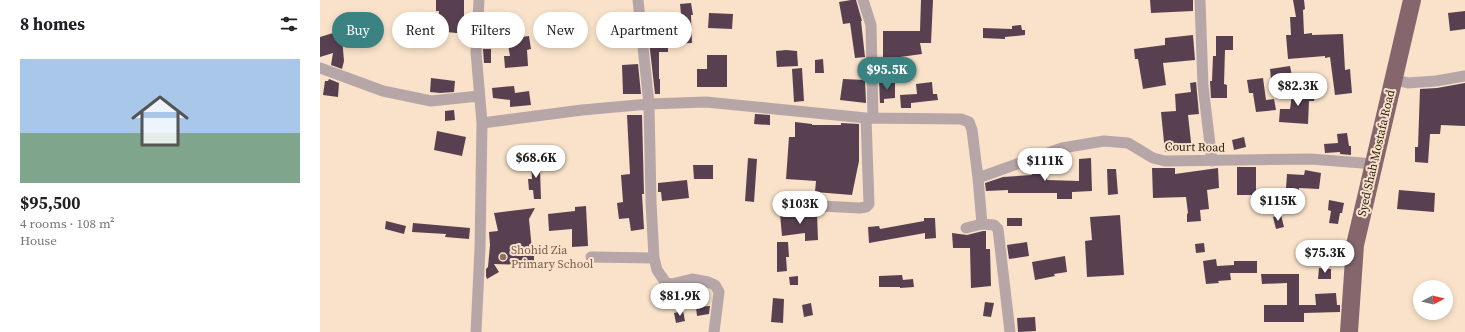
<!DOCTYPE html>
<meta charset="utf-8">
<style>
:root{--surface:#fff;--page:#f2f2f2;--text:#202124;--muted:#757577;--accent:#3b8383}
body{margin:0;font-family:"Source Serif 4",serif;background:var(--page);color:var(--text);height:100vh;display:flex;flex-direction:column;font-size:15px;white-space:nowrap}
*{box-sizing:border-box;margin:0}
p{font-size:13px;color:var(--muted)}
.icon{flex:none;width:22px;height:22px;fill:none;stroke:currentColor;stroke-width:2;stroke-linecap:round;stroke-linejoin:round}
.map{position:relative;flex:1;overflow:hidden}
.side{display:flex;flex-direction:column;background:var(--surface);width:320px}
.side>*{flex:none}
.banner{position:absolute;left:12px;top:12px;width:380px;height:36px;display:flex;gap:8px}
.needle{width:26px;rotate:83deg}
.fabs{position:absolute;left:1093px;top:280px;display:grid;gap:8px}
.fabs a{display:grid;place-items:center;width:40px;height:40px;border-radius:50%;background:var(--surface);box-shadow:0 2px 6px #0003;font-size:20px}
.price{position:absolute;translate:-50% -34px;padding:0 9px;border-radius:14px;background:#fff;color:#222;font-size:13px;line-height:26px;filter:drop-shadow(0 1px 2px #0008)}
.price::after{content:'';position:absolute;left:50%;top:24px;width:12px;height:9px;margin-left:-6px;background:inherit;clip-path:polygon(0 0,100% 0,50% 100%)}
.price.current{background:var(--accent);color:#fff}
ul{padding:0;list-style:none}
li{display:grid;align-content:center;gap:8px;height:212px;padding:0 20px}
li span{display:grid;place-items:center;height:124px;border-radius:0px;color:#555}
li>.icon{margin-inline-start:auto}
span .icon{width:72px;height:72px;fill:#fffc;stroke-width:1}
li b{font-size:17px}
h2{display:flex;justify-content:space-between;align-items:center;height:48px;padding:0 20px;font-size:17px}
.tag{padding:0 14px;border-radius:18px;background:var(--surface);box-shadow:0 2px 6px #0003;font-size:14px;line-height:36px}
.tag.current{background:var(--accent);color:#fff}
main{display:flex;flex:1;min-height:0}
.map>svg:first-child{display:block}
.building{fill:#584051}
.lines{fill:none;stroke-linecap:round;stroke-linejoin:round}
.minor{stroke:#b6a6a8;stroke-width:11}
.trunk{stroke:#84666c;stroke-width:18}
.education-dot{fill:#8d6e63;stroke:#f9e2c9;stroke-width:1.5}
.labels{text-anchor:middle;dominant-baseline:central;stroke-width:4;stroke-linejoin:round;paint-order:stroke}
.street-label{font-size:12px;fill:#241b12;stroke:#f9e2c9}
.education-label{font-size:12px;fill:#785e54;stroke:#f9e2c9;text-anchor:start}
</style>
<main>
<section class="side">
<h2>8 homes<svg class="icon" aria-label="filters" viewBox="0 0 24 24"><path d="M4 7h16M4 17h16"/><circle cx="9" cy="7" r="2"/><circle cx="15" cy="17" r="2"/></svg></h2>
<ul>
<li><span style="background:linear-gradient(#a9c7e8 60%,#7fa58c 0)"><svg class="icon" aria-label="home" viewBox="0 0 24 24"><path d="M3 11l9-7 9 7M6 9v11h12V9"/></svg></span><div><b>$95,500</b><p>4 rooms · 108 m²</p><p>House</p></div></li>
</ul>
</section>
<div class="map">
<svg width="1145" height="332" viewBox="0 0 1145 332">
<rect width="100%" height="100%" fill="#f9e2c9"/>
<!-- building -->
<path class="building" d="M116,0H144V19H147L146,34L117,31L119,11H116Z
M531,0H536L542,21H541L545,57L535,58L530,23L523,24L519,2Z
M601,0H613L611,43H600L602,54L580,57V63L563,64V31H600Z
M830,0H873V11L831,13Z
M973,0H984L985,9L983,10L984,34L992,33V35L1023,34L1025,70L1030,69L1032,93L1015,95L1010,57L1005,58V56L968,59L966,35H971L970,17H976Z
M371,3L373,15H371L372,43L348,44V52H339V79H340V94H335L329,41H331L329,26L343,24V25L362,24L360,4Z
M1145,11V29L1130,31L1128,13Z
M389,13L413,14L412,29L388,28Z
M701,25L702,30H705V35L685,37V39L663,38V28L692,29V26Z
M13,26H21L24,61L22,69L11,65L13,53L0,57V37L13,33Z
M873,35L875,60L843,63L846,85L823,89L818,59H815L814,49L845,45V38Z
M209,36L211,49L207,50L208,66L185,68L184,56H190L187,39Z
M896,36H913V50H905L904,84L907,85V98H891L890,81H892L893,56H896Z
M163,49H171V63H164Z
M466,50L477,51L478,66L457,67L456,51Z
M387,55H407V87H377V69H387Z
M503,59L504,73H495V60Z
M318,64L321,94H303L302,65Z
M970,66L972,76L951,79L950,69Z
M482,68L484,101L474,102L472,69Z
M111,78L135,81L134,92L120,93L110,92Z
M943,78L946,100L954,99L956,110L936,112L933,93H929L927,80Z
M9,79L19,83L18,97L3,95L5,81H8Z
M523,79L545,80L546,103L520,100Z
M559,80H565L564,82H575V98L564,99V103H560Z
M612,82L613,94H617L618,100L591,103V108H581L580,95L597,94L596,84Z
M876,82L879,114L868,115L872,151L860,153V150L845,152L841,112L856,111L855,94L871,92L870,83Z
M1145,83V126L1121,125L1120,134H1110L1108,163L1095,162V147H1098L1100,89L1117,88Z
M194,86L195,93L209,91L211,105L190,107V100L173,98L172,88Z
M973,87L996,90L994,101H989L988,124L959,122L960,109H970Z
M134,110L135,120L125,121V111Z
M435,114L450,115V125L434,124Z
M307,115H322L324,194H322L324,229L311,231L309,218L299,219L297,203L303,202L301,175L310,174Z
M475,122L492,124V125H521V123L539,124V161L532,195L495,192L496,181L466,179L469,137H475Z
M117,131L146,137L142,156L114,150Z
M1027,133L1029,146H1031V155L1020,154V152L1005,153L1004,144L1018,143L1017,134Z
M924,137L926,147L914,150L912,140Z
M428,158L437,159L434,202L425,201Z
M771,158L772,191L752,192V199H737V193H688V190L666,191L665,183L683,177L712,175L713,166L724,162H728L727,180L759,181V159Z
M222,161L223,170H220L221,199H214L213,190H209L208,179H212L211,162Z
M373,165H393V179H374Z
M917,167H936V195H917Z
M832,168H855V174L898,168L899,188L887,190L889,209L880,210L881,221L867,222V214L868,213L866,197L833,198Z
M787,169H796L798,194L788,195Z
M985,170L1001,173L999,189L979,188L978,203L965,202L967,174L984,175Z
M367,180L369,198L342,201L341,192H338V183Z
M1079,190L1115,193L1114,212L1077,209Z
M1009,200L1024,203L1022,213H1020L1018,224L1009,223L1011,211L1008,210Z
M266,206L268,246L252,247V229L229,231L228,214L255,211V207Z
M215,208L209,219L212,250H214V265L174,264L179,272L167,279L166,276V269L168,267L170,245L169,232L178,231L174,213Z
M476,212L497,213L498,240L485,241V233L462,236L460,214Z
M800,215L804,275L767,277L765,241L772,240L770,217Z
M961,215L964,227L956,229L953,217Z
M604,218H615L616,238L605,239V233L549,243L548,227L559,226L560,229L604,221Z
M687,218H702V226H687Z
M66,221L86,226L84,234L65,229Z
M93,223L150,228L149,239L125,237L126,234L92,232Z
M663,231H666V249H670L671,286L651,288L650,248H633L632,233L647,235Z
M457,242H468L469,257H466L467,271L457,272Z
M707,242L709,256L689,259L687,245Z
M884,243L885,252L876,253L875,244Z
M745,256L747,272L734,274L735,276L715,280L712,262Z
M896,259L897,266L914,265V261H937V273H910L911,280L898,281L899,283L886,284L883,261Z
M999,268L1011,269V279H998Z
M941,274H979V305H996L995,294L1016,293L1017,305H1020V312L984,313V322H944V305H967V283L942,284Z
M582,275L583,280L593,279L594,287L580,288V287H559V276Z
M478,276V285H470L469,277Z
M453,298L464,299L463,323L451,322Z
M665,302L674,303L671,317L663,316Z
M491,303L493,315L484,317L482,305Z
M390,306L389,314L377,316L376,307Z
M363,311L365,321L356,323L354,313Z
M715,317L716,331L698,332L697,318Z"/>
<g class="lines">
<!-- minor -->
<path class="minor" d="M318,0L329,104L331,202L334,258L337,270L346,283L352,284L372,279L388,282L395,285L399,292L394,332
M543,0L551,25L553,118
M880,0L883,86L892,161
M0,68L63,91L111,101L159,96
M1073,79L1088,83L1116,81L1145,76
M162,123L262,110L329,104L386,102L546,118L641,119L649,122L652,130L658,178L662,224
M658,178L742,148L784,141L808,143L833,158L845,161L991,159L1054,164
M462,204L540,208L546,207L549,204L546,118
M646,228L662,224L674,225L678,229L690,332
M271,257L334,258
M156,332L160,248L162,123L156,52L159,0"/>
<!-- trunk -->
<path class="trunk" d="M1029,332L1035,245L1092,0"/>
</g>
<!-- markers -->
<circle class="education-dot" cx="183" cy="257" r="4"/>
<g class="labels">
<!-- street labels -->
<g class="street-label">
<text transform="translate(875 147) rotate(1)">Court Road</text>
<text transform="translate(1056 153) rotate(-77)">Syed Shah Mostafa Road</text>
</g>
<!-- education labels -->
<g class="education-label">
<text x="191" y="250">Shohid Zia<tspan x="191" dy="14">Primary School</tspan></text>
</g>
</g>
</svg>
<div class="fabs">
<a><svg class="needle" viewBox="-14 -14 28 28"><path d="M0-13l5 13h-10z" fill="#e53935"/><path d="M0 13l5-13h-10z" fill="#757577"/></svg></a>
</div>
<b class="price current" style="left:567px;top:91px">$95.5K</b>
<b class="price" style="left:978px;top:107px">$82.3K</b>
<b class="price" style="left:216px;top:179px">$68.6K</b>
<b class="price" style="left:725px;top:182px">$111K</b>
<b class="price" style="left:958px;top:222px">$115K</b>
<b class="price" style="left:480px;top:225px">$103K</b>
<b class="price" style="left:1005px;top:274px">$75.3K</b>
<b class="price" style="left:360px;top:317px">$81.9K</b>
<div class="banner">
<a class="tag current">Buy</a>
<a class="tag">Rent</a>
<a class="tag">Filters</a>
<a class="tag">New</a>
<a class="tag">Apartment</a>
</div>
</div>
</main>
